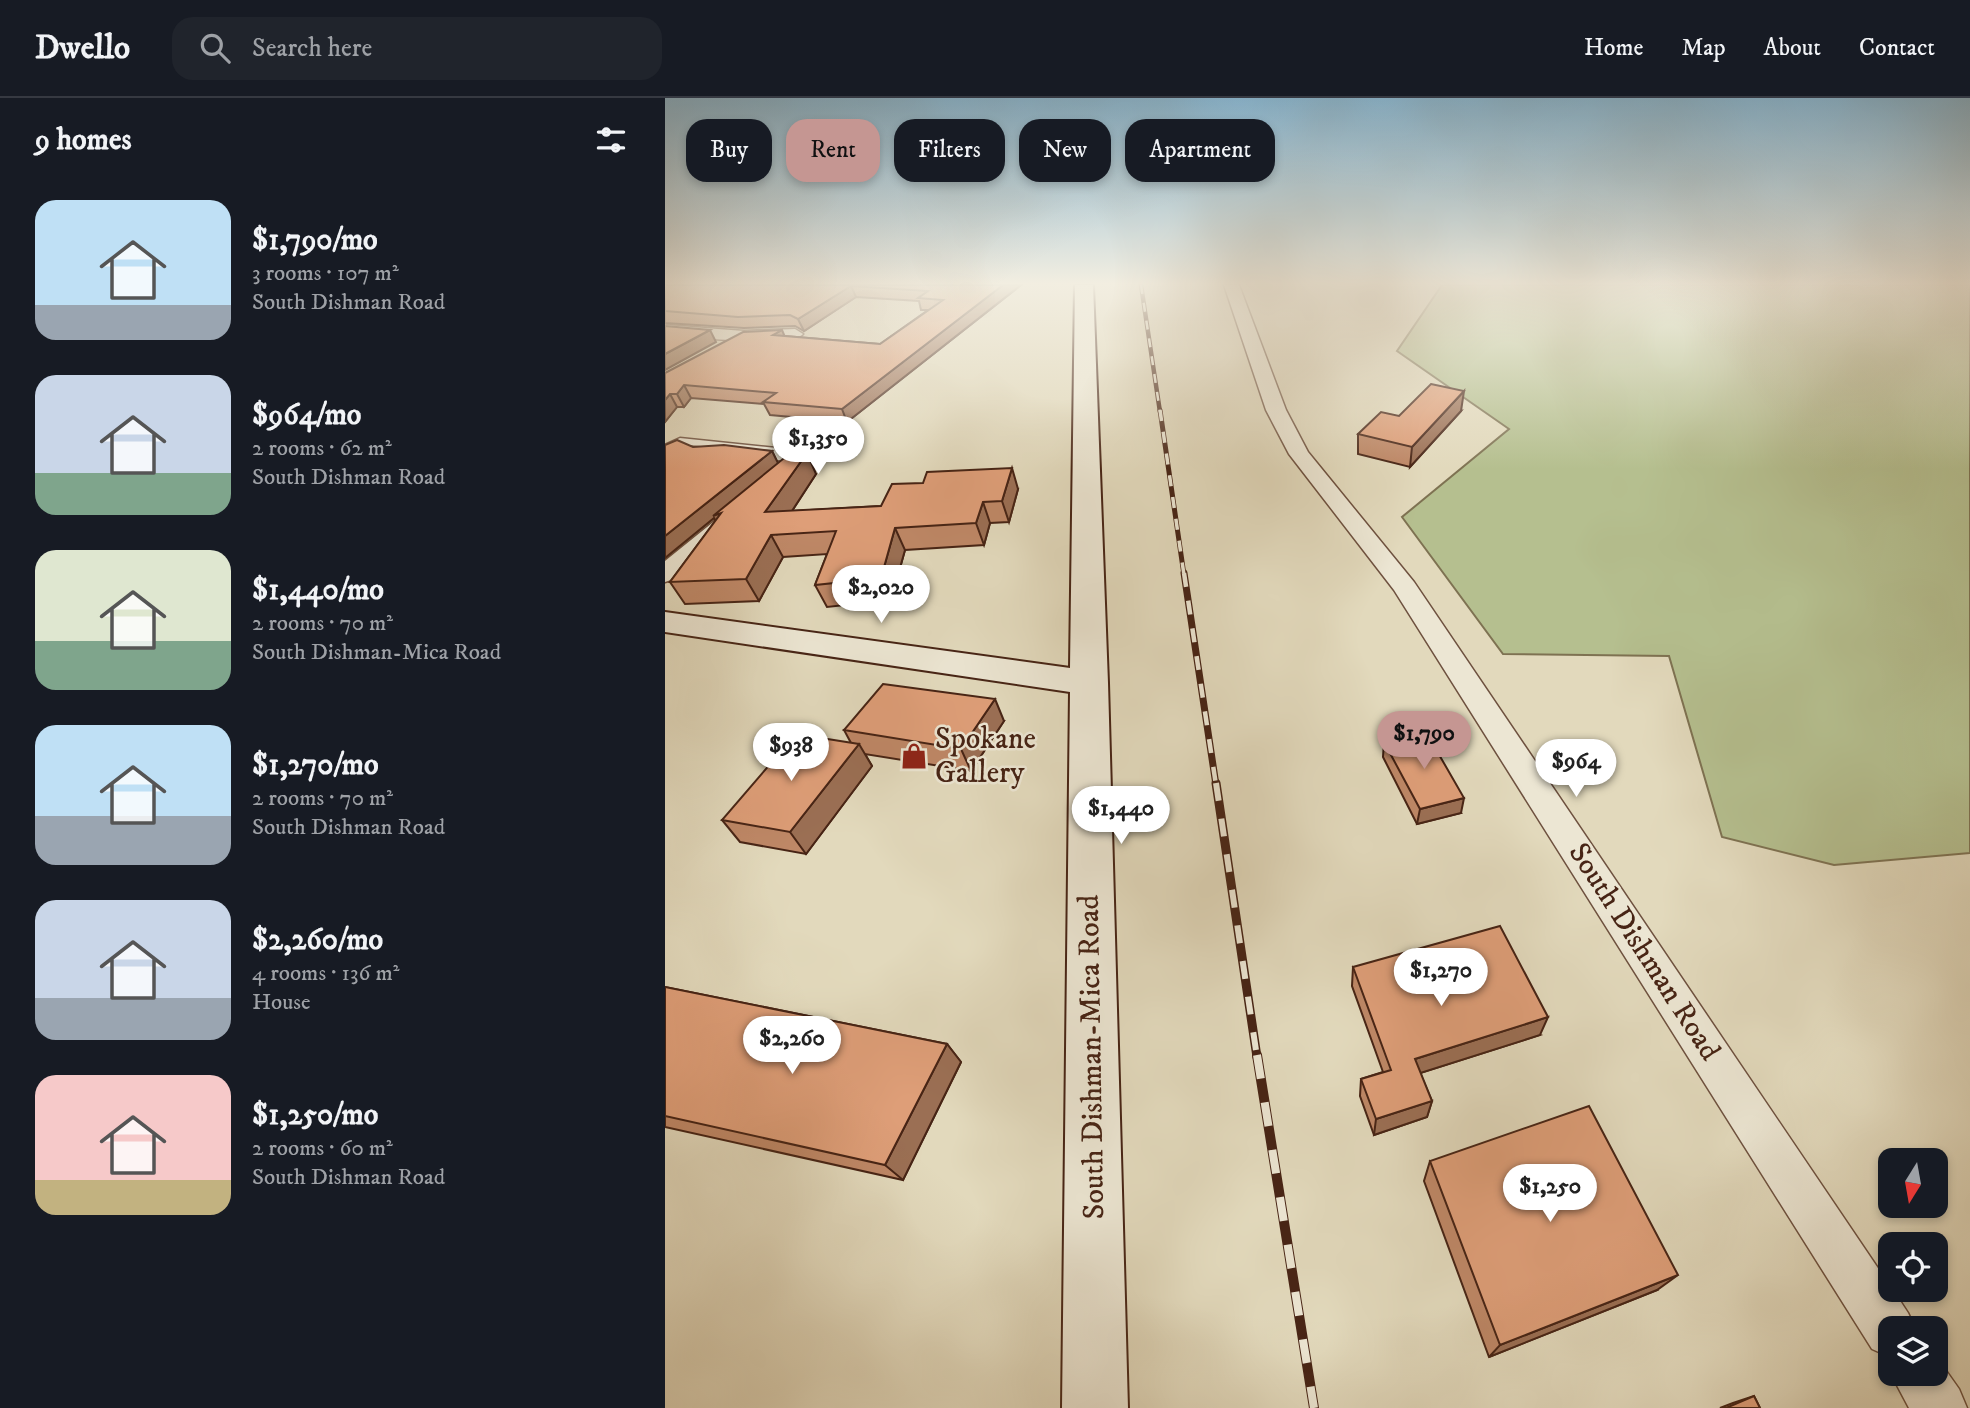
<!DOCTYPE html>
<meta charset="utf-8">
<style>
:root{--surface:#171b24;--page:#20242c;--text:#f1f3f6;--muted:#9ea1a6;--line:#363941;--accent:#c59692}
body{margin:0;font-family:"IM FELL DW Pica",serif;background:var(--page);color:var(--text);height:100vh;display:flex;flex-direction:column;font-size:26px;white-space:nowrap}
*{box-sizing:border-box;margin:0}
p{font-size:23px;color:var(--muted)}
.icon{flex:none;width:38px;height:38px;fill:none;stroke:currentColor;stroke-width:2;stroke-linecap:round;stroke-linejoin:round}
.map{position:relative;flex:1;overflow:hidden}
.panel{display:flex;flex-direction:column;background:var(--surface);width:665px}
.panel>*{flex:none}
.banner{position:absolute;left:21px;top:21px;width:665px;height:63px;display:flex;gap:14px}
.needle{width:46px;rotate:191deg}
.controls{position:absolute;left:1213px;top:1050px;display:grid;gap:14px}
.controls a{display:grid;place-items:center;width:70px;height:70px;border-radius:14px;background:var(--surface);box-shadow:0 4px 10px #0003;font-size:35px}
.price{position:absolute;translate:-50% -60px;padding:0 16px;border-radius:24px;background:#fff;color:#222;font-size:23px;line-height:46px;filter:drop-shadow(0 2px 4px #0008)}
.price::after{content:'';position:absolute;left:50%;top:42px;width:21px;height:16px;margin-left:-10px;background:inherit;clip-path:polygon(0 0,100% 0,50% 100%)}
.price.on{background:var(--accent);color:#111}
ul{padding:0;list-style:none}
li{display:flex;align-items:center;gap:21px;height:175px;padding:0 35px}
li span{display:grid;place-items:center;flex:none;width:196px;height:140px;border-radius:21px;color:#555}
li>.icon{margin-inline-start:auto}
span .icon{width:84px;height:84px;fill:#fffc;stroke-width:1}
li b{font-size:30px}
h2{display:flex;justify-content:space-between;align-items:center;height:84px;padding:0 35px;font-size:30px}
.chip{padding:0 24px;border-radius:21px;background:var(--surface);box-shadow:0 4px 10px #0003;font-size:24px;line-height:63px}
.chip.on{background:var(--accent);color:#111}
header{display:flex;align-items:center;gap:42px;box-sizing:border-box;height:98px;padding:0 35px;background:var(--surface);border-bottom:2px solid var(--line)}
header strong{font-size:33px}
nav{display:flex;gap:38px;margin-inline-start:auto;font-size:24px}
.search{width:490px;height:63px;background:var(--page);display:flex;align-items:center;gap:18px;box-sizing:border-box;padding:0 24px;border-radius:21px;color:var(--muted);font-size:26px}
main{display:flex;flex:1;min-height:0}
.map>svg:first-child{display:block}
.green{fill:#b5bf8f;stroke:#7e7252;stroke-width:2}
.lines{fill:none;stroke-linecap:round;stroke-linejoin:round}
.street-casing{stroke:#6e513f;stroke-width:3}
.secondary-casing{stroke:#472415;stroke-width:4}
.street{fill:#ece6d3;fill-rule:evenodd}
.secondary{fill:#ece6d3;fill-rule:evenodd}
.rail-far4-casing{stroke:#472415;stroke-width:4.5}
.rail-far3-casing{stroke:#472415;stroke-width:5}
.rail-far2-casing{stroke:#472415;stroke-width:7}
.rail-far1-casing{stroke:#472415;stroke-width:9}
.rail-casing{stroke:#472415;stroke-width:10}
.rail-far4{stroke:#ece6d3;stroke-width:2.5;stroke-dasharray:9;stroke-linecap:butt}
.rail-far3{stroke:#ece6d3;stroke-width:3.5;stroke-dasharray:11;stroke-linecap:butt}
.rail-far2{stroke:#ece6d3;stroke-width:4.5;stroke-dasharray:14;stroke-linecap:butt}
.rail-far1{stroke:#ece6d3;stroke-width:6;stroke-dasharray:18;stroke-linecap:butt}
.rail{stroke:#ece6d3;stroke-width:8;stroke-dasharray:24;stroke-linecap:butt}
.wall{fill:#bf8867;stroke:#472415;stroke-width:2}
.shaded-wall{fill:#9b6f54;stroke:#472415;stroke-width:2}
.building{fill:#de9e78;stroke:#472415;stroke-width:2}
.labels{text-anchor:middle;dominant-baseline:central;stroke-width:5;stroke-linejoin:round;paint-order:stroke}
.poi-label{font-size:30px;fill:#472415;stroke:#ece6d3;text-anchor:start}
.street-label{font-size:30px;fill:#472415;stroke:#ece6d3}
</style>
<header>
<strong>Dwello</strong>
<div class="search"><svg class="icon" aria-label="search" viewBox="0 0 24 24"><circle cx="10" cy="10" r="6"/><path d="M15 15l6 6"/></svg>Search here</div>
<nav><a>Home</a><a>Map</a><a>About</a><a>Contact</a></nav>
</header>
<main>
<section class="panel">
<h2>9 homes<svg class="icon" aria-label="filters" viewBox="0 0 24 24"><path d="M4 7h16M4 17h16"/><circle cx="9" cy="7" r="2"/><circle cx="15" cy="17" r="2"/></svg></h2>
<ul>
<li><span style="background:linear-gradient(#bfe0f5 75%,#9aa5b1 0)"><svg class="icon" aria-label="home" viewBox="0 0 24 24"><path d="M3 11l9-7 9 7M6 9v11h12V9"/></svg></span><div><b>$1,790/mo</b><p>3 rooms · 107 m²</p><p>South Dishman Road</p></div></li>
<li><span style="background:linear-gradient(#c9d6e8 70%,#7fa58c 0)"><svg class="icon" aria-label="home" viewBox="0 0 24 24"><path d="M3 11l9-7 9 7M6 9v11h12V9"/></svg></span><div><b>$964/mo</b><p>2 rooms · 62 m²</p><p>South Dishman Road</p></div></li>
<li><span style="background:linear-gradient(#dfe7d0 65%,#7fa58c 0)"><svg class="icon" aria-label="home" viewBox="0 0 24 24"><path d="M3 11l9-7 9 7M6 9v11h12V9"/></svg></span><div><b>$1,440/mo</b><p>2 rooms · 70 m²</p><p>South Dishman-Mica Road</p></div></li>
<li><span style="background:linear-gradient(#bfe0f5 65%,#9aa5b1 0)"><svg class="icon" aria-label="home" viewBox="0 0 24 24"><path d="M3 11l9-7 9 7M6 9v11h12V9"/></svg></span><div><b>$1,270/mo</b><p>2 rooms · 70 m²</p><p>South Dishman Road</p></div></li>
<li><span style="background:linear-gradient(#c9d6e8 70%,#9aa5b1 0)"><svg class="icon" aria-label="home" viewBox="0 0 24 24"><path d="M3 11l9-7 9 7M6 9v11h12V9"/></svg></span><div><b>$2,260/mo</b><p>4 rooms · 136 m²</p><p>House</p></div></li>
<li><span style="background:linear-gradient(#f6c9c9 75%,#c2b280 0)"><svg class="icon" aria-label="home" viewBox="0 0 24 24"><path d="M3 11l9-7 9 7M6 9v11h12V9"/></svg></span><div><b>$1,250/mo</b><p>2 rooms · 60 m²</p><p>South Dishman Road</p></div></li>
</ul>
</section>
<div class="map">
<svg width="1305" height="1310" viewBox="0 0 1305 1310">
<rect width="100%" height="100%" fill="#e2d9bc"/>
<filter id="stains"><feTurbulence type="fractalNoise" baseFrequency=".00286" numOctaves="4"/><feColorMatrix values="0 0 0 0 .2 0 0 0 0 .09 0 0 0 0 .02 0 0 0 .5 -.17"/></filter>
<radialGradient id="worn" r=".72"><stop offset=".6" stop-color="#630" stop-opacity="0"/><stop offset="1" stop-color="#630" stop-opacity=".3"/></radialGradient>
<!-- green -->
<path class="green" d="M777,187H1305V755L1169,767L1057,739L1004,558L838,556L737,419L844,331L732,253Z"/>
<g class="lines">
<!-- street casing -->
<g class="street-casing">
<path id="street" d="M559,187H574L621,312L643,354L749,484L1225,1188V1192H1228L1243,1215L1250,1230H1225V1259L1207,1251L729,492L624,356L601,312Z
M0,227L79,233L130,231L138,236C125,250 24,239 0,237Z
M15,340L141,353L148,355L152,359C142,371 130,383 114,380L111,375L123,363L19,353L0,362V347Z
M60,419L68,421L72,426L68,431L9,481L0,484V463L52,421Z
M1270,1257L1294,1291L1302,1310H1244L1226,1276H1270Z"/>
</g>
<!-- secondary casing -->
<g class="secondary-casing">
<path id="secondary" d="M410,187H428L443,585L463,1310H397L405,594L0,534V514L405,570Z"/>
</g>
<!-- street -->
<use href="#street" class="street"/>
<!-- secondary -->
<use href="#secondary" class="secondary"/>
<!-- rail-far4 casing -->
<g class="rail-far4-casing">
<path id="rail-far4" d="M476,187L495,314"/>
</g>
<!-- rail-far3 casing -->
<g class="rail-far3-casing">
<path id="rail-far3" d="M495,312L519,477"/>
</g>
<!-- rail-far2 casing -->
<g class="rail-far2-casing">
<path id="rail-far2" d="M519,475L551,687"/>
</g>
<!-- rail-far1 casing -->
<g class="rail-far1-casing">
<path id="rail-far1" d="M551,685L592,959"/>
</g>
<!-- rail casing -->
<g class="rail-casing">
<path id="rail" d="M592,957L649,1310"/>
</g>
<!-- rail-far4 -->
<use href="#rail-far4" class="rail-far4"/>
<!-- rail-far3 -->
<use href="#rail-far3" class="rail-far3"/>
<!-- rail-far2 -->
<use href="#rail-far2" class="rail-far2"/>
<!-- rail-far1 -->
<use href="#rail-far1" class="rail-far1"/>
<!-- rail -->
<use href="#rail" class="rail"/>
</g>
<!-- wall -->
<path class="wall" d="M0,187H356L182,324L105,317L99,306L26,300L19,309H12L0,324V275L120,238L215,246L263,212H256L254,203L191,199L139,233L130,228L79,230L0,225Z
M796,313L745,369L693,356V336Z
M0,347L107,353L113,366L151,376L127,413L216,408L353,391L344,424L325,425L319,447L240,452L226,502L162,509L150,487L162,456L118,459L94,503L20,506L5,484L51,422L49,420L0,460Z
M339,623L306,673L200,656L207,668L141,756L75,744L57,722L186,645L179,632Z
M719,644L796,715L752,726L718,659Z
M688,869L875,937L755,975L767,1003L762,1019L709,1037L695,998L696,981L718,974L687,888Z
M0,889L282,946L296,964L238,1082L0,1029Z
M765,1063L992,1192L824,1259L759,1083Z
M1089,1298L1095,1310H1055L1068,1305Z"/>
<!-- shaded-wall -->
<path class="shaded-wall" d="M338,187H356L182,324L177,311Z
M186,188L191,199L139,233L133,221Z
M45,232L51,244L0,272V256Z
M117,232L122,244L108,237Z
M19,287L26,300L19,309L12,296Z
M799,293L796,313L745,369L747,349Z
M5,296L12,309L0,324V302Z
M107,353L114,367L61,440L49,420L0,460V438Z
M142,355L151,376L112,436L100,414Z
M347,370L353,391L344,424L337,403Z
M318,404L325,425L319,447L311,425Z
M230,430L240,452L226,502L216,480Z
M106,437L118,459L94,503L81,481Z
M330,601L339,623L306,673L296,651Z
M194,646L207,668L141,756L125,734Z
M799,700L796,715L752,726L755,711Z
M883,919L875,937L746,978L750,961Z
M282,946L296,964L238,1082L220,1067Z
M767,1003L762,1019L709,1037L711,1021Z
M1013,1177L992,1192L824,1259L835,1247Z"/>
<!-- building -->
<path class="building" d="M0,187H338L177,311L98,304L111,295L19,287L12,296H5L0,302V275L78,234L117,232L108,237L215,246L278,202L253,200L263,193L186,188L133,221L125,217L73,219L0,213Z
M0,228L45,232L0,256Z
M766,286L799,293L747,349L693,336L716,314L734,318Z
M12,342L28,349L59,347L107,353L0,438V347Z
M129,352L142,355L100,414L216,408L227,386L258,385L262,374L347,370L337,403L318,404L311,425L230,430L216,480L150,487L171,433L106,437L81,481L5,484L56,415L48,418Z
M218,586L330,601L296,651L179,632Z
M761,634L799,700L755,711L719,644Z
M131,636L194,646L125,734L57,722Z
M835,828L883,919L750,961L767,1003L711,1021L696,981L726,972L688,869Z
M0,889L282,946L220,1067L0,1018Z
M924,1008L1013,1177L835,1247L765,1063Z
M1089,1298L1095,1310H1061Z"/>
<!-- sky -->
<linearGradient id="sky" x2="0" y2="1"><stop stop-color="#87b6d2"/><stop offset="0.5" stop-color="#f2eee1"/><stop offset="1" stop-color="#f2eee1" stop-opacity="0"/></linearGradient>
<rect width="1305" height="371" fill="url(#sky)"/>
<!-- icons -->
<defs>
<g id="shop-bare" transform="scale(2.1)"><path d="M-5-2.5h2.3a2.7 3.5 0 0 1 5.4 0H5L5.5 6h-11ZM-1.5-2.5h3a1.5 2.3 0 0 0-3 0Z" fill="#8f2418" stroke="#ece6d3" stroke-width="2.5" paint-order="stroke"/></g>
</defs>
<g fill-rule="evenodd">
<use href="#shop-bare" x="249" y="658"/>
</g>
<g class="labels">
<!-- poi labels -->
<g class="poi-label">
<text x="270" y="641">Spokane<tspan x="270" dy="34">Gallery</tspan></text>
</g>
<!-- street labels -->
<g class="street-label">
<text transform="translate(979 854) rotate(57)">South Dishman Road</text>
<text transform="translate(427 959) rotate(-91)">South Dishman-Mica Road</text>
</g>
</g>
<rect width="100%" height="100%" filter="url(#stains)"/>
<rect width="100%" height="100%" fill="url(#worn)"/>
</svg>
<div class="controls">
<a><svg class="needle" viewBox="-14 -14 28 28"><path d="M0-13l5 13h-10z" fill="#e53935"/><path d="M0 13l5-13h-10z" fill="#9ea1a6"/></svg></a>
<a><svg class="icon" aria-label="locate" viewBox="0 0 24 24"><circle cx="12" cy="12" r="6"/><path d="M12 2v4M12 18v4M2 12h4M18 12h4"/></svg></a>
<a><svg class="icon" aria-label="layers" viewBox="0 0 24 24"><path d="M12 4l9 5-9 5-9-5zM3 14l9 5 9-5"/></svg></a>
</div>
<b class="price" style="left:153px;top:378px">$1,350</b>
<b class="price" style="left:216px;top:527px">$2,020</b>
<b class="price on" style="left:759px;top:673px">$1,790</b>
<b class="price" style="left:126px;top:685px">$938</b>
<b class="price" style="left:911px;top:701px">$964</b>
<b class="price" style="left:456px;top:748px">$1,440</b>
<b class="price" style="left:776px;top:910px">$1,270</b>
<b class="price" style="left:127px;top:978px">$2,260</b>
<b class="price" style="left:885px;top:1126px">$1,250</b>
<div class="banner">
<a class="chip">Buy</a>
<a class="chip on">Rent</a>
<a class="chip">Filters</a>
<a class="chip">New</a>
<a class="chip">Apartment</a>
</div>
</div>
</main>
